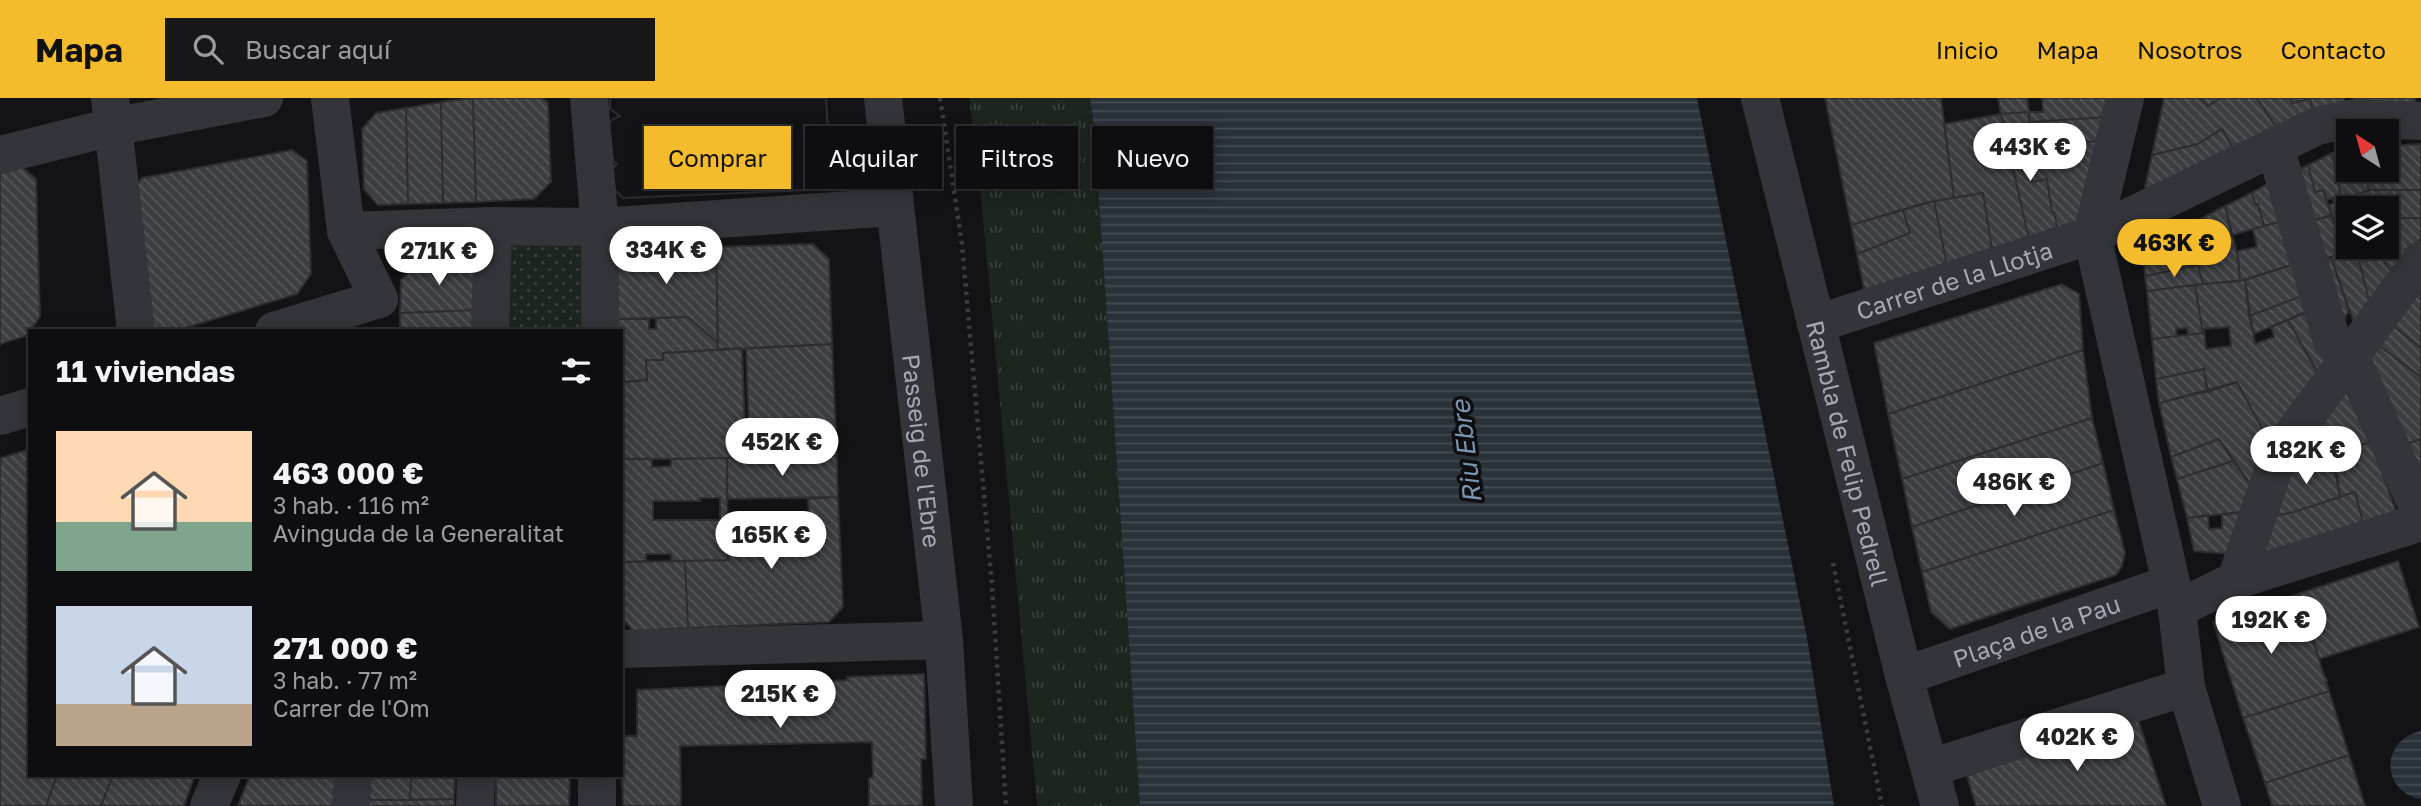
<!DOCTYPE html>
<html lang="es">
<meta charset="utf-8">
<style>
:root{--surface:#0e0e10;--page:#171719;--text:#f1f3f6;--muted:#9b9c9f;--line:#2e2e30;--accent:#f4bc2c}
body{margin:0;font-family:"Golos Text",sans-serif;background:var(--page);color:var(--text);height:100vh;display:flex;flex-direction:column;font-size:26px;white-space:nowrap}
*{box-sizing:border-box;margin:0}
p{font-size:23px;color:var(--muted)}
.icon{flex:none;width:38px;height:38px;fill:none;stroke:currentColor;stroke-width:2;stroke-linecap:round;stroke-linejoin:round}
.map{position:relative;flex:1;overflow:hidden}
.drawer{position:absolute;left:28px;top:231px;width:595px;height:448px;display:flex;flex-direction:column;background:var(--surface);border-radius:0px;box-shadow:0 4px 18px #0003,0 0 0 2px var(--line)}
.drawer>*{flex:none}
.guide{position:absolute;left:644px;top:28px;width:665px;height:63px;display:flex;gap:14px}
.needle{width:46px;rotate:324deg}
.fabs{position:absolute;left:2336px;top:21px;display:grid;gap:14px}
.fabs a{display:grid;place-items:center;width:63px;height:63px;border-radius:0px;background:var(--surface);box-shadow:0 4px 18px #0003,0 0 0 2px var(--line);font-size:35px}
.price{position:absolute;translate:-50% -60px;padding:0 16px;border-radius:24px;background:#fff;color:#222;font-size:23px;line-height:46px;filter:drop-shadow(0 2px 4px #0008)}
.price::after{content:'';position:absolute;left:50%;top:42px;width:21px;height:16px;margin-left:-10px;background:inherit;clip-path:polygon(0 0,100% 0,50% 100%)}
.price.current{background:var(--accent);color:#111}
ul{padding:0;list-style:none}
li{display:flex;align-items:center;gap:21px;height:175px;padding:0 28px}
li span{display:grid;place-items:center;flex:none;width:196px;height:140px;border-radius:0px;color:#555}
li>.icon{margin-inline-start:auto}
span .icon{width:84px;height:84px;fill:#fffc;stroke-width:1}
li b{font-size:30px}
h2{display:flex;justify-content:space-between;align-items:center;height:84px;padding:0 28px;font-size:30px}
.chip{padding:0 24px;border-radius:0px;background:var(--surface);box-shadow:0 4px 18px #0003,0 0 0 2px var(--line);font-size:24px;line-height:63px}
.chip.current{background:var(--accent);color:#111}
header{display:flex;align-items:center;gap:42px;box-sizing:border-box;height:98px;padding:0 35px;background:var(--accent);color:#111}
header strong{font-size:33px}
nav{display:flex;gap:38px;margin-inline-start:auto;font-size:24px}
.search{width:490px;height:63px;background:var(--page);display:flex;align-items:center;gap:18px;box-sizing:border-box;padding:0 24px;border-radius:0px;color:var(--muted);font-size:26px}
.map>svg:first-child{display:block}
.grass{fill:url(#grass-tufts)}
.park{fill:url(#park-dots)}
.water{fill:url(#water-rules)}
.building{fill:url(#building-back-hatch);stroke:#2d2d31;stroke-width:2;fill-rule:evenodd}
.lines{fill:none;stroke-linecap:round;stroke-linejoin:round}
.path{stroke:#3a3c41;stroke-width:4.5;stroke-dasharray:3.5 5;stroke-linecap:butt}
.minor{stroke:#34353a;stroke-width:38}
.labels{text-anchor:middle;dominant-baseline:central;stroke-width:7;stroke-linejoin:round;paint-order:stroke}
.street-label{font-size:24px;fill:#a5a9b6;stroke:#0e0e10}
.water-label{font-size:26px;font-style:italic;fill:#7b95b1;stroke:#0e0e10}
</style>
<header>
<strong>Mapa</strong>
<div class="search"><svg class="icon" aria-label="search" viewBox="0 0 24 24"><circle cx="10" cy="10" r="6"/><path d="M15 15l6 6"/></svg>Buscar aquí</div>
<nav><a>Inicio</a><a>Mapa</a><a>Nosotros</a><a>Contacto</a></nav>
</header>
<div class="map">
<svg width="2421" height="708" viewBox="0 0 2421 708">
<defs>
<pattern id="grass-tufts" width="24" height="20" patternUnits="userSpaceOnUse" patternTransform="scale(1.75)"><rect width="24" height="20" fill="#1d251f"/><path d="M3 7l-1-3M5 7V3M7 7l1-3M15 17l-1-3M17 17v-4M19 17l1-3" fill="none" stroke="#3b423d"/></pattern>
<pattern id="park-dots" width="8" height="8" patternUnits="userSpaceOnUse" patternTransform="scale(1.75)"><rect width="8" height="8" fill="#1d251f"/><path d="M2 2h.1M6 6h.1" fill="none" stroke="#3b423d" stroke-width="1.8" stroke-linecap="round"/></pattern>
<pattern id="water-rules" width="6" height="5" patternUnits="userSpaceOnUse" patternTransform="scale(1.75)"><rect width="6" height="5" fill="#293139"/><path d="M0 2.5h6" fill="none" stroke="#454c53"/></pattern>
<pattern id="building-back-hatch" width="6" height="6" patternUnits="userSpaceOnUse" patternTransform="scale(1.75)"><rect width="6" height="6" fill="#3d3e42"/><path d="M-1 5l2 2M0 0l6 6M5-1l2 2" fill="none" stroke="#56575b"/></pattern>
</defs>
<rect width="100%" height="100%" fill="#131315"/>
<!-- grass -->
<path class="grass" d="M969,0H1090L1094,28L1140,708H1037L979,77Z"/>
<!-- park -->
<path class="park" d="M493,128L600,129V233H490Z"/>
<!-- water -->
<path class="water" d="M1090,0H1697L1807,540L1834,708H1140L1094,28Z
M2421,633V701C2380,694 2381,641 2421,633Z"/>
<!-- building -->
<path class="building" d="M473,0H542L548,5L551,84L534,101L476,104Z
M473,0L476,104L443,105L441,4Z
M610,0H826L831,91L623,100L611,88L610,73L617,66L613,63L609,25L613,21L620,18L610,11Z
M610,0H826L831,91L623,100L611,88L610,73L617,66L613,63L609,25L613,21L620,18L610,11Z
M1825,0H1941L1954,100L1928,104L1851,127Z
M1998,0H2027L2029,14L2001,16Z
M2042,0H2113L2109,19L2029,24V14H2043Z
M2164,0H2200L2208,8L2221,0H2257L2281,37L2238,59L2222,31L2198,46L2152,57Z
M2200,0H2221L2208,8Z
M2257,0H2290L2292,5L2310,1L2315,20L2281,37Z
M2290,0H2344L2346,13L2315,20L2310,1L2292,5Z
M2354,0H2415L2416,8L2357,10Z
M441,4L443,105L408,106L406,10Z
M406,10L408,106L378,107L364,91L362,31L376,15Z
M2029,14L2032,84L2047,81L2052,114H2054L2060,141L2031,151L2001,16Z
M2001,16L2031,151L1994,163L1983,95L1954,100L1944,26Z
M2109,19L2105,41L2031,55L2029,24Z
M2222,31L2238,59L2163,97L2145,89L2152,57L2198,46Z
M2105,41L2084,133L2060,141L2054,114H2052L2047,81L2032,84L2031,55Z
M2421,46V92H2369L2363,72H2387V48Z
M2348,51V72H2363L2369,92L2342,102L2332,55Z
M292,52L307,63L311,176L297,196L175,233H142L130,96L142,80Z
M2332,55L2342,103L2335,105L2338,115L2346,113L2348,124V149L2356,151L2343,155L2328,107L2334,105L2333,100L2326,102L2323,92L2315,94L2308,67Z
M16,64L36,81L40,219L26,238L0,246V67Z
M2308,67L2315,94L2323,92L2332,117L2303,126L2290,76Z
M2275,82L2286,122L2264,128L2258,106L2256,107L2251,95Z
M2371,92H2421V120H2387V110H2355L2352,98Z
M1983,95L1994,163L1949,177L1934,103Z
M2251,95L2256,107L2258,106L2264,128L2232,137L2225,108Z
M1934,103L1949,177L1866,201L1857,156L1910,135L1903,112Z
M2225,108L2238,159L2240,183L2203,186L2198,167L2145,178L2143,156L2146,149Z
M1903,112L1910,135L1857,156L1851,127Z
M2332,117L2343,155L2314,165L2303,126Z
M2387,120H2421V140L2393,176L2384,163L2378,149H2387Z
M2286,122L2298,165L2240,183L2237,153L2257,149L2253,131Z
M813,146L829,161L832,246L718,252L716,149Z
M716,149L718,245L688,219L610,221L609,168L625,152Z
M2364,149H2378L2384,163L2393,176L2370,206L2356,151Z
M2356,151L2370,206L2354,225L2331,159Z
M2331,159L2349,213L2337,233L2314,165Z
M465,160L476,172L475,212L400,215L401,182L422,161Z
M2298,165L2307,196L2249,218L2245,182Z
M2198,167L2203,186L2147,193L2145,178Z
M2245,182L2255,246L2274,239L2271,229L2288,222L2318,275L2271,347L2237,284L2208,294L2204,271L2156,281L2152,241L2203,235L2195,187ZM2229,229L2231,248L2206,251L2204,231Z
M2062,186L2079,196L2083,252L1888,316L1874,245Z
M2195,187L2203,235L2188,237L2187,230L2176,231L2177,238L2152,241L2147,193Z
M2414,193L2421,197V250L2391,226Z
M2307,196L2313,211L2254,236L2249,218Z
M2313,211L2333,257L2317,274L2288,222Z
M475,212L474,233H400V215Z
M688,219L718,245V252L663,255V262H646L647,282L621,284V233H610V221L649,220V231H656V220Z
M2391,226L2421,250V279L2377,246Z
M832,246L837,358L750,359L746,250Z
M2377,246L2421,279V341L2397,349L2365,263Z
M742,250L746,360L621,361V284L647,282L646,262H663V255Z
M2083,252L2092,320L1902,381L1888,316Z
M2204,271L2207,293L2159,305L2156,281Z
M2348,278L2371,344L2349,351L2351,356L2334,360L2333,334L2304,337Z
M2237,284L2271,347L2255,393L2219,341L2171,359L2159,305Z
M2092,320L2103,365L1912,429L1902,381Z
M2333,334L2334,360L2286,367L2304,337Z
M2219,341L2233,363L2177,381L2171,359Z
M2421,341V414L2397,349Z
M2371,344L2399,421L2365,432L2355,394L2340,399L2333,361L2351,356L2349,351Z
M30,351V677H57L46,708H0V360Z
M837,358L838,399L727,401V360Z
M727,360L728,462L672,463L671,456H646V463L621,464V361H652V369L671,368V361ZM700,400H720V422H653V403H700Z
M2334,360L2340,399L2294,414L2270,419L2286,367Z
M2233,363L2255,393L2246,414L2187,420L2177,381Z
M2103,365L2114,412L1922,474L1912,429Z
M2355,394L2365,432L2270,460L2260,451L2270,419L2294,414Z
M838,399L843,509L829,524L688,530L685,463L728,462L727,417L809,416L808,401Z
M2114,412L2125,455L2122,468L2116,477L1950,531L1931,514L1922,474Z
M2246,414L2229,456L2194,453L2187,420L2208,417L2209,431L2222,430V416Z
M685,463L688,530L634,533L621,520V464Z
M2398,463L2419,529L2319,561L2298,496Z
M2298,496L2329,593L2243,620L2213,524Z
M924,576L926,661H921L922,708H869V680H873L872,644L680,648L681,708H623L621,638H637V592L848,582L847,579Z
M2329,593L2349,657L2265,685L2243,620Z
M2136,615L2166,708H1976L1967,678Z
M2349,657L2365,708H2272L2265,685Z
M57,677H113L101,708H46Z
M113,677H195L184,708H101Z
M250,677H338L336,708H238Z
M370,677H411L410,702H367Z
M411,677H455L454,701L410,702Z
M496,677H570L569,708H496Z
M454,701V708H366L367,702Z"/>
<g class="lines">
<!-- path -->
<path class="path" d="M940,0L962,146L992,488L1006,708
M1833,465L1882,708
M2325,582L2327,581"/>
<!-- minor -->
<g class="minor">
<path d="M110,0L136,233"/>
<path d="M330,0L346,133L379,201"/>
<path d="M589,0L600,129V233"/>
<path id="s1" d="M883,0L944,542L954,708"/>
<path id="s2" d="M1760,0L1904,578L1940,708"/>
<path d="M2125,0L2092,137L2177,511L2186,589L2222,708"/>
<path d="M2275,49L2332,243L2351,260L2421,416"/>
<path d="M0,57L112,29L264,0"/>
<path d="M346,133L493,128L600,129L895,109"/>
<path id="s3" d="M1816,226L2092,137L2317,28L2354,20L2421,23"/>
<path d="M274,233L379,201"/>
<path d="M490,233L493,128"/>
<path d="M0,318L30,309"/>
<path d="M2236,482L2279,355L2421,162"/>
<path d="M2177,511L2236,482L2421,424"/>
<path d="M621,551L944,542"/>
<path id="s4" d="M1904,578L2170,486"/>
<path d="M1930,670L2186,589"/>
<path d="M209,708L222,677"/>
<path d="M351,708L353,677"/>
<path d="M475,708L476,677"/>
<path d="M597,708V677"/>
</g>
</g>
<g class="labels">
<!-- street labels -->
<g class="street-label">
<text stroke="none"><textPath href="#s3" startOffset="145">Carrer de la Llotja</textPath></text>
<text stroke="none"><textPath href="#s1" startOffset="355">Passeig de l'Ebre</textPath></text>
<text stroke="none"><textPath href="#s2" startOffset="366">Rambla de Felip Pedrell</textPath></text>
<text stroke="none"><textPath href="#s4" startOffset="140">Plaça de la Pau</textPath></text>
</g>
<!-- water labels -->
<g class="water-label">
<text transform="translate(1466 354) rotate(-97)">Riu Ebre</text>
</g>
</g>
</svg>
<div class="fabs">
<a><svg class="needle" viewBox="-14 -14 28 28"><path d="M0-13l5 13h-10z" fill="#e53935"/><path d="M0 13l5-13h-10z" fill="#9b9c9f"/></svg></a>
<a><svg class="icon" aria-label="layers" viewBox="0 0 24 24"><path d="M12 4l9 5-9 5-9-5zM3 14l9 5 9-5"/></svg></a>
</div>
<b class="price" style="left:2030px;top:85px">443K €</b>
<b class="price current" style="left:2174px;top:181px">463K €</b>
<b class="price" style="left:666px;top:188px">334K €</b>
<b class="price" style="left:439px;top:189px">271K €</b>
<b class="price" style="left:782px;top:380px">452K €</b>
<b class="price" style="left:2306px;top:388px">182K €</b>
<b class="price" style="left:2014px;top:420px">486K €</b>
<b class="price" style="left:771px;top:473px">165K €</b>
<b class="price" style="left:2271px;top:558px">192K €</b>
<b class="price" style="left:780px;top:632px">215K €</b>
<b class="price" style="left:2077px;top:675px">402K €</b>
<div class="guide">
<a class="chip current">Comprar</a>
<a class="chip">Alquilar</a>
<a class="chip">Filtros</a>
<a class="chip">Nuevo</a>
</div>
<section class="drawer">
<h2>11 viviendas<svg class="icon" aria-label="filters" viewBox="0 0 24 24"><path d="M4 7h16M4 17h16"/><circle cx="9" cy="7" r="2"/><circle cx="15" cy="17" r="2"/></svg></h2>
<ul>
<li><span style="background:linear-gradient(#ffd9b3 65%,#7fa58c 0)"><svg class="icon" aria-label="home" viewBox="0 0 24 24"><path d="M3 11l9-7 9 7M6 9v11h12V9"/></svg></span><div><b>463 000 €</b><p>3 hab. · 116 m²</p><p>Avinguda de la Generalitat</p></div></li>
<li><span style="background:linear-gradient(#c9d6e8 70%,#b9a48a 0)"><svg class="icon" aria-label="home" viewBox="0 0 24 24"><path d="M3 11l9-7 9 7M6 9v11h12V9"/></svg></span><div><b>271 000 €</b><p>3 hab. · 77 m²</p><p>Carrer de l'Om</p></div></li>
</ul>
</section>
</div>
